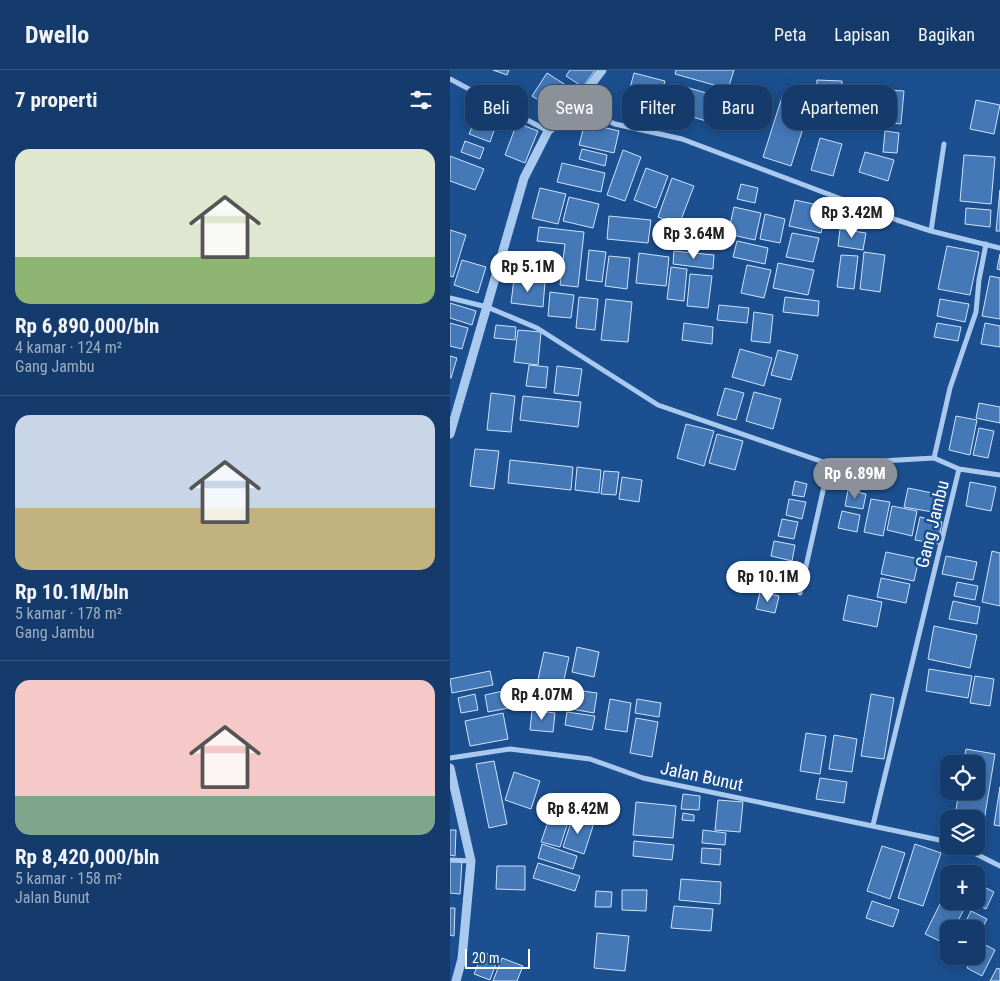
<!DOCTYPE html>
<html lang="id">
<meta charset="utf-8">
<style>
:root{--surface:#143b6b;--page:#214673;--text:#f1f3f6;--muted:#9dadc1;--line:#33557e;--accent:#8c9099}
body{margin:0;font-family:"Roboto Condensed",sans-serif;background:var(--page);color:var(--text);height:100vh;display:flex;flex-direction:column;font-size:19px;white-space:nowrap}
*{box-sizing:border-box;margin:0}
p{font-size:16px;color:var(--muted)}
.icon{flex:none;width:28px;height:28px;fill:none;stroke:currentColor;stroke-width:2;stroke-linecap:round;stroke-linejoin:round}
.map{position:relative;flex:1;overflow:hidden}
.sheet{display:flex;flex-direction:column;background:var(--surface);width:450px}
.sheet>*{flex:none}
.hud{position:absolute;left:15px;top:15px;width:460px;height:45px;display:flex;gap:10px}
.tools{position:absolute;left:490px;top:685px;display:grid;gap:10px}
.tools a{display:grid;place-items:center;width:45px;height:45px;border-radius:10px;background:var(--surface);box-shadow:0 2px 12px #0003,0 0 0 1px var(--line);font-size:25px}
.scale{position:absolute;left:15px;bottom:12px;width:65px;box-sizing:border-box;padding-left:5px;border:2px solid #fff;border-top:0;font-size:14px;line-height:18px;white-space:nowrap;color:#fff;-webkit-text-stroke:4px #1b4f8f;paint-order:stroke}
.price{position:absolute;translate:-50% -42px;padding:0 11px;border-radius:18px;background:#fff;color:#222;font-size:16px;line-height:32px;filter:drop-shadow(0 1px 2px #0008)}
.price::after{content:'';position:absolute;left:50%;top:30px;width:15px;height:11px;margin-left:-8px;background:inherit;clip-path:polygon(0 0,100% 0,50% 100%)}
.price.selected{background:var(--accent);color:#fff}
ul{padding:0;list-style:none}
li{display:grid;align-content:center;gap:10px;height:265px;padding:0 15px}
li+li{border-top:1px solid var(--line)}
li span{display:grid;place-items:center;height:155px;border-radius:15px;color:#555}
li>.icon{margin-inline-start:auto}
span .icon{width:90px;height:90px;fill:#fffc;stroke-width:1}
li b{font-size:21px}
h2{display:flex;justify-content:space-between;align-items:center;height:60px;padding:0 15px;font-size:21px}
.tag{padding:0 18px;border-radius:15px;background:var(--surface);box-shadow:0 2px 12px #0003,0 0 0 1px var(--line);font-size:18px;line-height:45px}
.tag.selected{background:var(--accent);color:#fff}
header{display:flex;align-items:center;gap:30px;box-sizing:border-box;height:70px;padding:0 25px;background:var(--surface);border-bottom:1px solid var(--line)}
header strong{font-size:24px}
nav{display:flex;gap:28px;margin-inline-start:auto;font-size:18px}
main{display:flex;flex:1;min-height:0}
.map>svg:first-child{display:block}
.building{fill:#4478b7;stroke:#cfe3fa}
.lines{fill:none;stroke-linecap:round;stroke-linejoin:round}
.minor{stroke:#a9c9ee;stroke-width:5}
.tertiary{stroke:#a9c9ee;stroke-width:9}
.labels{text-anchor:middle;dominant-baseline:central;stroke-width:5;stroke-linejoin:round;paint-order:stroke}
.street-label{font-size:18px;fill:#fff;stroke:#1b4f8f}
</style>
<header>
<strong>Dwello</strong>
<nav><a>Peta</a><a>Lapisan</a><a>Bagikan</a></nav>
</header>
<main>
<section class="sheet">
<h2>7 properti<svg class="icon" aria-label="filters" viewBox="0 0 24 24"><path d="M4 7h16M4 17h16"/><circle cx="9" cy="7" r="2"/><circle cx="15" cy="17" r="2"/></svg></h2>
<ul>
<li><span style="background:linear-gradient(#dfe7d0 70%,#8fb573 0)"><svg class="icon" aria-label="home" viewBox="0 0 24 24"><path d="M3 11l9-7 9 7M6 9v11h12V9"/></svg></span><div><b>Rp 6,890,000/bln</b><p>4 kamar · 124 m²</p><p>Gang Jambu</p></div></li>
<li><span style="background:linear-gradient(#c9d6e8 60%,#c2b280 0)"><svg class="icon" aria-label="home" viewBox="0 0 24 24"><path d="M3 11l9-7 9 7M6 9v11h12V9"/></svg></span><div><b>Rp 10.1M/bln</b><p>5 kamar · 178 m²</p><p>Gang Jambu</p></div></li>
<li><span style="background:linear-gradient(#f6c9c9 75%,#7fa58c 0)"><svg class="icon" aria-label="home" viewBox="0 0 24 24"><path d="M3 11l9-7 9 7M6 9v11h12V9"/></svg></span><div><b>Rp 8,420,000/bln</b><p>5 kamar · 158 m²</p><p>Jalan Bunut</p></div></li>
</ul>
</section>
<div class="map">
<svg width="550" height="911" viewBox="0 0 550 911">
<rect width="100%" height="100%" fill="#1b4f8f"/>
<!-- building -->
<path class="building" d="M43,0H59L57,5Z
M120,0H145L133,17L116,6Z
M226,0H284L278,19L225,4Z
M97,3L122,19L107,42L82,26Z
M184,3L215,11L205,45L175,37Z
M367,10L392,11L391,47H366Z
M229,15L270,27L263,53L222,41Z
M425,19L454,21L451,54L422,51Z
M333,24L361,33L341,96L313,87Z
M526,30L550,35L544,64L520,59Z
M25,50L45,58L40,72L19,64Z
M67,53L88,61L75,93L55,85Z
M135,53L169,61L164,83L129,75Z
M435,61L449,63L447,83L433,82Z
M370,68L392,74L383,106L361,100Z
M15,71L34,78L30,89L11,82Z
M132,79L157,85L155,96L129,89Z
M173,80L191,87L175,131L157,125Z
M415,82L444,90L438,111L409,102Z
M514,85L545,87L541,134L510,131Z
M0,86L34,99L25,120L0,111Z
M112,93L155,103L151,122L107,112Z
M196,98L218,106L206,138L184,130Z
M222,108L244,116L229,155L208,147Z
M291,114L308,118L305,133L287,129Z
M90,118L116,124L108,154L82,148Z
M550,120V161H546Z
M119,127L149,134L143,158L113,151Z
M345,130L377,137L371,163L339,156Z
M284,137L311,143L305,170L278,164Z
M516,138L541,140L540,157L515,154Z
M315,144L335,149L330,173L310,169Z
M159,146L201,150L198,173L157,169Z
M89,157L134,162L128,217L110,215L115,174L87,171Z
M390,159L416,163L413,180L388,176Z
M0,160L16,165L3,207L0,206Z
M342,163L369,168L363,192L336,187Z
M287,171L318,178L315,194L283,187Z
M497,176L529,182L520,225L488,219Z
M139,180L156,182L152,212L136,210Z
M224,181L264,185L263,199L223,194Z
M414,182L435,185L430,222L410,219Z
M189,183L219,187L216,216L186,213Z
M550,184V200L547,199Z
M391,185L408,186L404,219L387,217Z
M159,186L180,188L177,219L155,216Z
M12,190L36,197L28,223L4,215Z
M328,193L364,200L358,225L323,218Z
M297,195L321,200L314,228L291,223Z
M221,197L237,199L234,231L217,229Z
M240,204L262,206L258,238L237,236Z
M540,206L550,208V249L532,246Z
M64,209L95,212L93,237L61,233Z
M100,222L124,225L121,248L98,246Z
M129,227L148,229L145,260L126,258Z
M335,227L369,231L368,246L333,242Z
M156,229L182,232L178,272L151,270Z
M490,229L519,234L515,252L487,246Z
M0,233L26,241L22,255L0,248Z
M269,235L299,238L297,253L267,250Z
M304,242L323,245L320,273L301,271Z
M0,253L18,258L12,279L0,276Z
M234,253L263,257L262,274L232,270Z
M487,253L511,257L508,271L484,267Z
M535,253L550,256V277L531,274Z
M46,255L66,257L65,270L44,268Z
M68,260L91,262L88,295L64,292Z
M290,279L322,288L314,316L282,307Z
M328,280L348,285L341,310L321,305Z
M0,286L7,288L1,308H0Z
M79,295L98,297L96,318L76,316Z
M107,296L132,299L128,326L104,323Z
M275,318L294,323L286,350L267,345Z
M304,322L331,329L323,359L296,351Z
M41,323L65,326L61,362L37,360Z
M73,326L131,332L128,357L70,350Z
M529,333L550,337V353L526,348Z
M506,346L527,350L520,385L499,380Z
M236,354L264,361L254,396L227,388Z
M529,358L544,361L538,388L523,385Z
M267,364L293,371L285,400L259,393Z
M25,379L49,381L44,419L20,416Z
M60,390L123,397L121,420L58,413Z
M127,397L151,400L149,423L125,420Z
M154,401L169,402L166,425L151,424Z
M172,407L192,410L189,432L169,429Z
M345,411L357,414L354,427L342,425Z
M520,412L546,417L541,441L516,436Z
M458,418L492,425L488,443L454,437Z
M398,420L416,424L413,439L395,436Z
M339,429L356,432L352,449L336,445Z
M421,429L440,432L433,466L414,462Z
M442,436L467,441L462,466L437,460Z
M392,441L410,445L407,462L388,458Z
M470,447L492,452L488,474L465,470Z
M332,449L348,452L344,469L328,466Z
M324,471L345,475L342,491L321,486Z
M542,481L550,483V536L532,532Z
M436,482L469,489L464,511L431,504Z
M496,486L527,492L523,510L492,504Z
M316,504L329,507L326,523L313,520Z
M431,508L460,514L456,533L427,527Z
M507,512L528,516L525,530L504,526Z
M310,522L329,526L325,543L306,539Z
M398,525L432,532L427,557L393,550Z
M503,531L530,537L527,554L499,549Z
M484,556L527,565L520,598L478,589Z
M127,577L149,582L144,607L122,602Z
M94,582L119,587L112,619L87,614Z
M479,599L522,606L518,628L476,621Z
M40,601L43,615L2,623L0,609Z
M525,606L544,609L540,636L520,633Z
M66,618L69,636L38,642L35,625Z
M119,619L147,623L144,643L116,638Z
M25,624L28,640L11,643L8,628Z
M421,624L444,628L434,689L411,686Z
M160,629L181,633L177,662L155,659Z
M187,629L211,633L209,647L185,643Z
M82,640L105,643L103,662L80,660Z
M117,642L145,646L142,660L115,655Z
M53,643L58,669L20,676L15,651Z
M186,648L208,652L202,687L180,683Z
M356,663L376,666L370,704L350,701Z
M384,665L407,669L402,702L379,699Z
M516,679L545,684L534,751L505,746L509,721H526V694H513Z
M44,691L57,754L39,758L26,694Z
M64,702L90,711L81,739L55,730Z
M370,708L397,712L394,733L366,729Z
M550,717V756L544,755Z
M233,724L250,726L249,740L231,739Z
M268,730L293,732L290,762L265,760Z
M186,732L226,736L223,768L183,765Z
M102,740L120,746L110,777L91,772Z
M233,743L244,745V751L232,750Z
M123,746L144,753L134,784L113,777Z
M0,760H6L5,786L0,785Z
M253,760L276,763L275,775L252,773Z
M184,771L224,775L222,790L183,786Z
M92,774L127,786L123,799L88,788Z
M465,774L491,783L473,836L448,828Z
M432,776L455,783L440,829L417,821Z
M252,778L271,779L270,795L251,793Z
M0,791H12L10,824L0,823Z
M88,793L130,806L125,821L83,808Z
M47,796H75V820L46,819Z
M231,809L271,812L270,834L229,830Z
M526,813L544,822L536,839L521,831H526Z
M172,820H197L196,841L172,840Z
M146,821L162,822L161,837H145Z
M495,824L499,826V831H509L516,835L504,859H499V869L496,874L475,864Z
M422,831L449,840L443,857L416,848Z
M224,836L263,839L261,861L221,858Z
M0,838H5L4,866L0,865Z
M521,841L537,849L526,870V859H512Z
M147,863L179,866L175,901L144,898Z
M530,872L545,880L532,906L517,898L523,886H526V880Z
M33,882L48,888L40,910L24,904Z
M52,888L73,896L67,911H43Z
M547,898L550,899V911H540Z"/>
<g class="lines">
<!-- minor -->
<path class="minor" d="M0,9L98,61
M125,36L165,54L232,69L447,150L481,161L550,178
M481,161L494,74
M0,228L37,237L87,258L208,335L379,394
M484,388L500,318L526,242L529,210L536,174
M350,523L375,412L379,403V394L484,388L509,399L550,405
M0,688L60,679L140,689L193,708L499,772
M423,755L509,399
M510,776L550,796
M0,790L21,791"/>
<!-- tertiary -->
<path class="tertiary" d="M0,364L74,108L98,61L125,36L152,0
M0,698L21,791L12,889L6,911"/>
</g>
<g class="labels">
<!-- street labels -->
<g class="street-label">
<text transform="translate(482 454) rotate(-76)">Gang Jambu</text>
<text transform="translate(252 706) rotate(12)">Jalan Bunut</text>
</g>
</g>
</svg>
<div class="tools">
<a><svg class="icon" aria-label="locate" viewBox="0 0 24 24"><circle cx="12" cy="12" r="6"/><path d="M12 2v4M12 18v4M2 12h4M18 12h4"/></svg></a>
<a><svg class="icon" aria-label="layers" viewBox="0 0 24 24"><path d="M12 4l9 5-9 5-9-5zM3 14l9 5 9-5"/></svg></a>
<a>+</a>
<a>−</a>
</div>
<div class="scale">20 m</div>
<b class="price" style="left:402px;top:169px">Rp 3.42M</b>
<b class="price" style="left:244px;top:190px">Rp 3.64M</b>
<b class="price" style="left:78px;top:223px">Rp 5.1M</b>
<b class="price selected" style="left:405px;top:430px">Rp 6.89M</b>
<b class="price" style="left:318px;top:533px">Rp 10.1M</b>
<b class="price" style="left:92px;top:651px">Rp 4.07M</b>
<b class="price" style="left:128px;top:765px">Rp 8.42M</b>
<div class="hud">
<a class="tag">Beli</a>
<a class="tag selected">Sewa</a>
<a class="tag">Filter</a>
<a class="tag">Baru</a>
<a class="tag">Apartemen</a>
</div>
</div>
</main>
